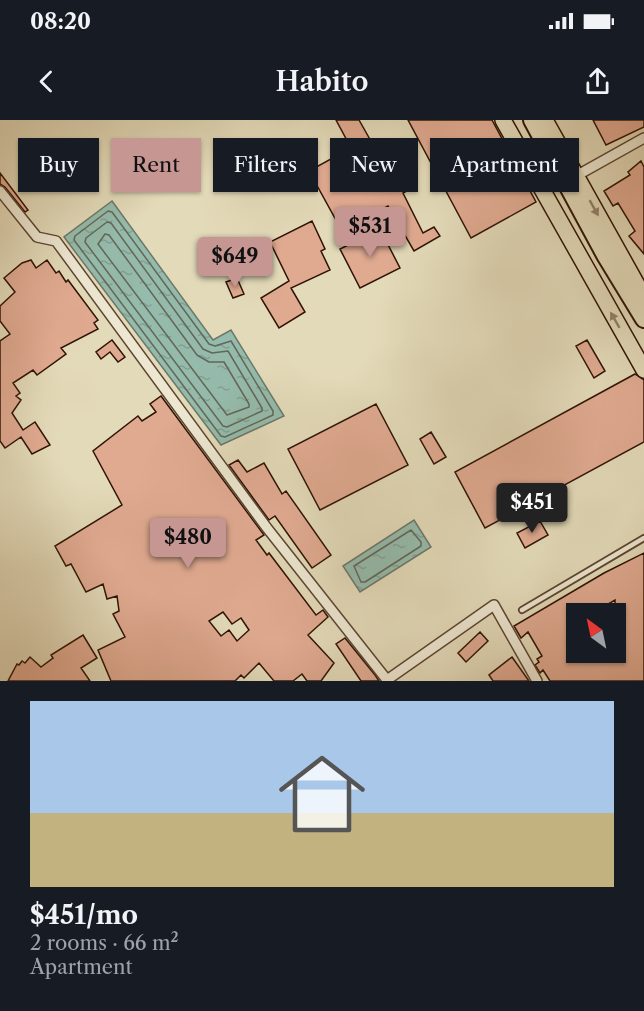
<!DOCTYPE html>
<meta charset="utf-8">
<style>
:root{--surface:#171b24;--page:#242831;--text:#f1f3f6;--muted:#9ea1a6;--line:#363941;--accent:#c59692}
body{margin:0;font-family:"Libre Caslon Text",serif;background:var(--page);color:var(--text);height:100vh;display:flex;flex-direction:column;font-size:22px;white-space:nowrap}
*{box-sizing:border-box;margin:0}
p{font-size:20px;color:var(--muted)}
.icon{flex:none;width:33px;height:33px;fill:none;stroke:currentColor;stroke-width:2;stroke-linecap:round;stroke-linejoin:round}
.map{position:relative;height:561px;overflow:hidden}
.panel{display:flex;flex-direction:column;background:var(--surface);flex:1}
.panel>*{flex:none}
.banner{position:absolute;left:18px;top:18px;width:609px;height:54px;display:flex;gap:12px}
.needle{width:39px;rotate:327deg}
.tools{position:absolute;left:566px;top:483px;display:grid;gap:12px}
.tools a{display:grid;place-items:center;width:60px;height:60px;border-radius:0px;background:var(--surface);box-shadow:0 2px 4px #0004;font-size:30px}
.price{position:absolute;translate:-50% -51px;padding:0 14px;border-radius:6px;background:var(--accent);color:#111;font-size:20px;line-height:39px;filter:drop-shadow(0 2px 3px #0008)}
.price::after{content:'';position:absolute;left:50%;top:36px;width:18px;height:14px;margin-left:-9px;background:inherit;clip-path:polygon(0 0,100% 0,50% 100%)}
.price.on{background:#222;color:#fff}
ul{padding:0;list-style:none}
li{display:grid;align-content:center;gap:12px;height:318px;padding:0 30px}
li+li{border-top:2px solid var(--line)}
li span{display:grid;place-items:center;height:186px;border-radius:0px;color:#555}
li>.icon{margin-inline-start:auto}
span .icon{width:108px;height:108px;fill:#fffc;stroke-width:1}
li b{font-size:26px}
.chip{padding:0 21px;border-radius:0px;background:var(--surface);box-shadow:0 2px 4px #0004;font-size:21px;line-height:54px}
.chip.on{background:var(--accent);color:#111}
.status{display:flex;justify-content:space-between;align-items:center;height:42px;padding:0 30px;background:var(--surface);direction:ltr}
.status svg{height:16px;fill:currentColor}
header{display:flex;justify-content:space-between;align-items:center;height:78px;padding:0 30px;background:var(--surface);font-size:27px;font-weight:600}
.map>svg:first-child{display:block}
.water{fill:url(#water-ripples);stroke:#6c7869;stroke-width:1.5}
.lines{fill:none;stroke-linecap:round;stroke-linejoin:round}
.shore{stroke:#626758;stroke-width:1.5}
.building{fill:#e0aa91;stroke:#2f1304;stroke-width:1.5;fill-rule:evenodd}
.service-casing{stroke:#5c4531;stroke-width:8}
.minor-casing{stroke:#5c4531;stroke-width:12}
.trunk-casing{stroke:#2f1304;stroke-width:18}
.motorway-casing{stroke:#2f1304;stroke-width:20}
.service{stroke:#ede7d2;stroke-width:4.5}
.minor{stroke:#ede7d2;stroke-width:9}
.trunk{stroke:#e3dab9;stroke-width:15}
.motorway{stroke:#e3dab9;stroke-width:16}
.oneway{fill:#928068}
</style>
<div class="status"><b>08:20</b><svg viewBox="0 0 49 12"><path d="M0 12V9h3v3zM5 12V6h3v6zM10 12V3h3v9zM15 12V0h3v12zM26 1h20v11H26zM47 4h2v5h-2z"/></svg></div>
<header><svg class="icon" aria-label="back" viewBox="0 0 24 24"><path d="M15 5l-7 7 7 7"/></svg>Habito<svg class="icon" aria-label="share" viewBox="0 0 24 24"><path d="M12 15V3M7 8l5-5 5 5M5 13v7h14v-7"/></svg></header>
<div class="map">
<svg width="644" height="561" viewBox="0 0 644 561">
<defs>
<pattern id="water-ripples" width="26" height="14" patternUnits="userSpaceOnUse" patternTransform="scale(1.5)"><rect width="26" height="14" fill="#95bbac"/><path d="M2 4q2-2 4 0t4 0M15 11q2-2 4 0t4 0" fill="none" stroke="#81a092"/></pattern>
</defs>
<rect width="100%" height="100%" fill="#e3dab9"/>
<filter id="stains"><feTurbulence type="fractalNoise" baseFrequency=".00333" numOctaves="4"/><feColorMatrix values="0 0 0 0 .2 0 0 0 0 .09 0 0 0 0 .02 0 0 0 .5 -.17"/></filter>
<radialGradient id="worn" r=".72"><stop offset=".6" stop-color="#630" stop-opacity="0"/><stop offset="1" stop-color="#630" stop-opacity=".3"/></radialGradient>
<!-- water -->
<path class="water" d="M112,81L213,220L231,210L284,296L221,325L64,117Z
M414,400L431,427L360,472L343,446Z"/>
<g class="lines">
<!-- shore -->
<path class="shore" d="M108,91L112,92L209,224L215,226L231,221L273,291V295L225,317L221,316L74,120L75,116Z
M107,102L111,103L203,229L212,233L228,231L262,288V291L227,307L223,306L85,122L86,118Z
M105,114L109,115L197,235L209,242H224L249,284V287L227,295L98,124Z
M411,410L421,422V426L365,462H361L354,446Z"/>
</g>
<!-- building -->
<path class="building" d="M336,0H359L389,53L403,46L414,67L403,73L423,113L434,107L440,116L414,131L388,86L342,111L309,51L351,28Z
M408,0H492L536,82L471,118Z
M593,0H644V7L606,25Z
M641,41L644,47V134L629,116L635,111L618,83L613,86L604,71L630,55L628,52Z
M0,53L28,90L25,92L5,67L0,64Z
M312,101L325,129L321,131L330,150L291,168L305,192L279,208L261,178L289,161L270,122Z
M380,109L400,148L360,168L340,129Z
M31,140L36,148L47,140L56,153L59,151L66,162L68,160L98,200L94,203L98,209L61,228L66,234L37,255L33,250L13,263L20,273L16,276L21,280L12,293L23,310L35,302L50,325L32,334L21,317L5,328L0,321V221L10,214L0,201V186L15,172L4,158L22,143Z
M237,158L244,174L233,178L226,162Z
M112,220L125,237L118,242L110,232L101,239L96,232Z
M587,220L605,251L594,258L576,226Z
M635,254L644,260V322L485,408L455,352Z
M161,276L264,415L256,420L267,435L269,433L316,495L323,490L328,497L308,515L334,543L321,561H307L302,554L293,561H274L259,543L244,558L241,555L235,561H111L98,530L125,517L113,494L119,491L117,476L107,479L103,464L86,472L71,444L66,446L55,426L122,385L93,331L138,296L142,301L156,292L150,284ZM223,492L232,504L241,498L249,510L237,521L229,510L221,516L209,501Z
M376,284L408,345L320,390L288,329Z
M431,312L446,337L434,344L420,319Z
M238,340L247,352L264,343L282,374L286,371L331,435L312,448L275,396L269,400L229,345Z
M540,401L548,415L525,428L517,413Z
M644,433V561H550L543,550L540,553L535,545L539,542L537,539L542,536L528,512L521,518L514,506L604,453ZM615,480V532H576V494H591Z
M480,512L488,521L466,542L458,533Z
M83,515L97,538L81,548L90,561H8L17,544L19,545L22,541L25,543L30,537L41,547L53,538L51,535Z
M345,518L375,555L379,561H361L336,524Z
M512,537L529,561H493L489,555Z"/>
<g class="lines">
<!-- service casing -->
<g class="service-casing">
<path id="service" d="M522,490L644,418"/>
</g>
<!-- minor casing -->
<g class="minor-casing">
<path id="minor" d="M576,56L644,18
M0,71L37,117L56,121L267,408L387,560L494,485L537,561"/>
</g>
<!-- trunk casing -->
<g class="trunk-casing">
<path id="trunk" d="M503,0L644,250
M545,0L644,177"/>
</g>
<!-- motorway casing -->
<g class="motorway-casing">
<path id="motorway" d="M532,0L605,135L644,199"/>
</g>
<!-- service -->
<use href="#service" class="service"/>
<!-- minor -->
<use href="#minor" class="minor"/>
<!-- trunk -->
<use href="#trunk" class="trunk"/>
<!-- motorway -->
<use href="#motorway" class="motorway"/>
</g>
<!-- one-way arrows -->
<defs><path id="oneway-solid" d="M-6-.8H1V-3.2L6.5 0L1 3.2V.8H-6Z" transform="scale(1.5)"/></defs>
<g class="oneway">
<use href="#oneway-solid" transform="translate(594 88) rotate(61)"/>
<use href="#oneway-solid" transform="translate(615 200) rotate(-120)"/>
</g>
<rect width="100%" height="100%" filter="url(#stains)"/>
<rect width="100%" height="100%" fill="url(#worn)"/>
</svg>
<div class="tools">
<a><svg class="needle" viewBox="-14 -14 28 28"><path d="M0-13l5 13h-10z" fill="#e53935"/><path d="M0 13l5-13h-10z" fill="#9ea1a6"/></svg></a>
</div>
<b class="price" style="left:370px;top:138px">$531</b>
<b class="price" style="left:235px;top:168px">$649</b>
<b class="price on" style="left:532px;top:414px">$451</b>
<b class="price" style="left:188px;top:449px">$480</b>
<div class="banner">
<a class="chip">Buy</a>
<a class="chip on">Rent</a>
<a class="chip">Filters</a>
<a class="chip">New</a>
<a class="chip">Apartment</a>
</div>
</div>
<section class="panel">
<ul>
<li><span style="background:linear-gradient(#a9c7e8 60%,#c2b280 0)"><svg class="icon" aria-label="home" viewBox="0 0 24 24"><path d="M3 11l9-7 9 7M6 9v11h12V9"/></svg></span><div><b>$451/mo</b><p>2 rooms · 66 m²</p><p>Apartment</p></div></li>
</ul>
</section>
